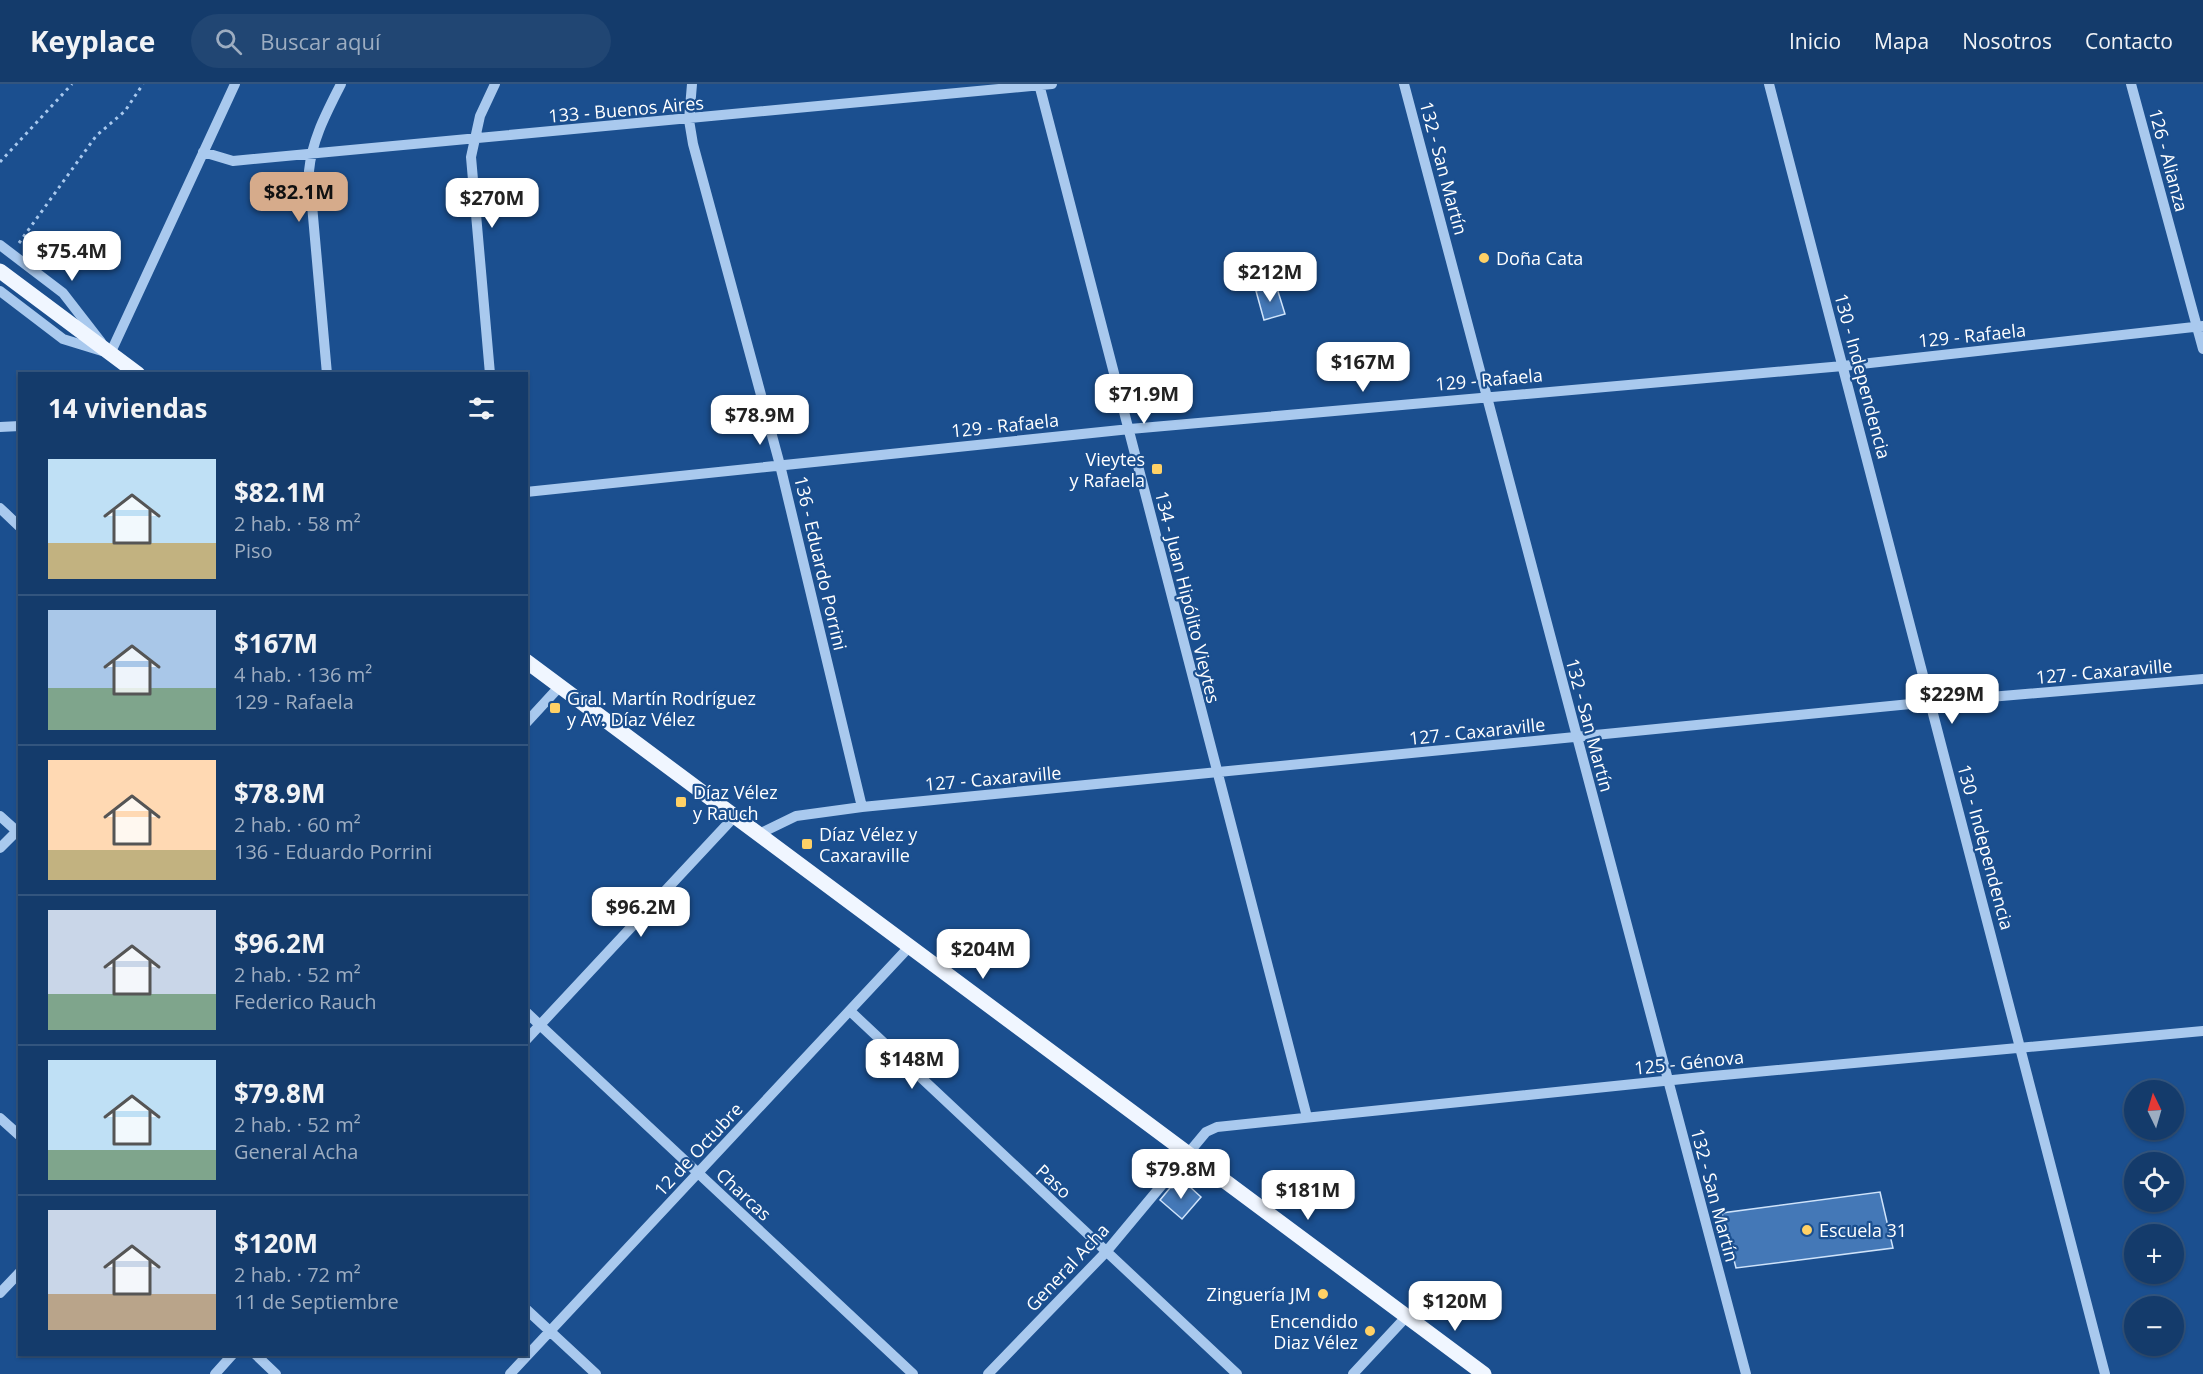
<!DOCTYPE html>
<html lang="es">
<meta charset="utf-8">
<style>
:root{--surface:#143b6b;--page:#214673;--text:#f1f3f6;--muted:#9dadc1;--line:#33557e;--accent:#d6ab8b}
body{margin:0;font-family:"Open Sans",sans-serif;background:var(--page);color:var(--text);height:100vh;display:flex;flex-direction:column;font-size:22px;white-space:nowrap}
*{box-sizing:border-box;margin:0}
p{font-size:20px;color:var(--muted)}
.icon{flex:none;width:33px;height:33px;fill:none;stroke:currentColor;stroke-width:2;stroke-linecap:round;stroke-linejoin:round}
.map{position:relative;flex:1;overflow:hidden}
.drawer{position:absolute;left:18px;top:288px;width:510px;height:984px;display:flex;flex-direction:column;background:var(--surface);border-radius:0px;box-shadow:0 2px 4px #0004,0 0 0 2px var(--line)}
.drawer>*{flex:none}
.needle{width:39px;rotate:355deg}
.controls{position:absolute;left:2124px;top:996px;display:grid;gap:12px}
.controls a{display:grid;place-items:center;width:60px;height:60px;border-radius:50%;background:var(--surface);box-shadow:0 2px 4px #0004,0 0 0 2px var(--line);font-size:30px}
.price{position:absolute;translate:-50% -51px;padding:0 14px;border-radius:12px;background:#fff;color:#222;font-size:20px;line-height:39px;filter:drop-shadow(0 2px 3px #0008)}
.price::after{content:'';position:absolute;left:50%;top:36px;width:18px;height:14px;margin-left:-9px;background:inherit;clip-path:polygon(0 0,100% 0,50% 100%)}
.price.active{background:var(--accent);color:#111}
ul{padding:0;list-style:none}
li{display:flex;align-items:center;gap:18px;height:150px;padding:0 30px}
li+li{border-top:2px solid var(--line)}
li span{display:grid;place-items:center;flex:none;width:168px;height:120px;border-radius:0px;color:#555}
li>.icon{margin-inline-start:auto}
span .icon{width:72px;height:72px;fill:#fffc;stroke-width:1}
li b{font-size:26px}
h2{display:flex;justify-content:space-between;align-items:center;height:72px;padding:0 30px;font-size:26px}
header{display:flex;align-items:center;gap:36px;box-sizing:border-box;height:84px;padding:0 30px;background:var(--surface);border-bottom:2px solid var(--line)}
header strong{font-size:28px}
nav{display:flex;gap:33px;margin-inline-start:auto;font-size:21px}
.search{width:420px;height:54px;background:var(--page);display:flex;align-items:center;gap:15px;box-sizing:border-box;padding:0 21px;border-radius:33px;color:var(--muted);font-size:22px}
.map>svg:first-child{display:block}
.building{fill:#4478b7;stroke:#cfe3fa;stroke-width:1.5}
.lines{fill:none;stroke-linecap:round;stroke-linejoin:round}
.path{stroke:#a9c9ee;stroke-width:3;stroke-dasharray:3 4.5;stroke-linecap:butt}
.minor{stroke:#a9c9ee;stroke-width:10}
.major{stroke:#f0f6ff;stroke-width:15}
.poi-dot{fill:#ffd166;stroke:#1b4f8f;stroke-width:2}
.labels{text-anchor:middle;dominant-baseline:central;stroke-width:4.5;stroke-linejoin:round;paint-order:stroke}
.street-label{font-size:18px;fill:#fff;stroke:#1b4f8f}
.poi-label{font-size:18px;fill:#fff;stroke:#1b4f8f;text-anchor:start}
</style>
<header>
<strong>Keyplace</strong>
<div class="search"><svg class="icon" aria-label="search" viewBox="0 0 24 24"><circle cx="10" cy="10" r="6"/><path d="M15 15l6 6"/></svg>Buscar aquí</div>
<nav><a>Inicio</a><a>Mapa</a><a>Nosotros</a><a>Contacto</a></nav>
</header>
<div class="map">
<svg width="2203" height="1290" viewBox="0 0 2203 1290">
<rect width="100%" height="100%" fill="#1b4f8f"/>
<!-- building -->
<path class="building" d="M1276,201L1285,230L1264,236L1256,207Z
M1189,1102L1201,1113L1182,1135L1160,1116L1170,1104Z
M1880,1108L1893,1164L1736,1184L1722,1129Z"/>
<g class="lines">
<!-- path -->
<path class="path" d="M0,78L72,0
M19,159L96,52L125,27L143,0"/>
<!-- minor -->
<path class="minor" d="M692,0L689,36L693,60L780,381L862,723
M1039,0C1130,344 1215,689 1307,1033
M1404,0L1746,1290
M1769,0L2105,1290
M2131,0L2203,265
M203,68L233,77L1052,0
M0,161L63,209L101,258
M0,207L63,255L102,267
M110,270L235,0
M327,290L309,87C312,55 327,28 341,0
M490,290L471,73L480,32L495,0
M0,343L20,342
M526,408L1130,345L1843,282L2203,242
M0,424L20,443
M526,639L560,602
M0,732L20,750
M759,750L796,732L862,723L1931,618L2203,595
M0,764L20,744
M850,927L1237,1290
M526,928L913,1290
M526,956L735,732
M0,1034L20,1052
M0,1209L20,1188
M526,1225L596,1290
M255,1270L276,1290
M215,1290L233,1270
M510,1290L910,862
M988,1290L1106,1168L1206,1048L1217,1043L1702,993L2203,947
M1353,1290L1407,1232"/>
<!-- major -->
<path class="major" d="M0,187L138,290
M526,577L1484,1290"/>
</g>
<!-- markers -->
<g class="poi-dot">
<circle cx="1484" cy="174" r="6"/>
<rect x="1151" y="379" width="12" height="12" rx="3"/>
<rect x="549" y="618" width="12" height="12" rx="3"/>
<rect x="675" y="712" width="12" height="12" rx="3"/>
<rect x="801" y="754" width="12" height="12" rx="3"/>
<circle cx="1807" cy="1146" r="6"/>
<circle cx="1323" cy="1210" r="6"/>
<circle cx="1370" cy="1247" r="6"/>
</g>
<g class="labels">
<!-- street labels -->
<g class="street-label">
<text transform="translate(626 25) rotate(-5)">133 - Buenos Aires</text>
<text transform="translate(2169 76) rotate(75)">126 - Alianza</text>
<text transform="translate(1444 84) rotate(75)">132 - San Martín</text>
<text transform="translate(1972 251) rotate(-6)">129 - Rafaela</text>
<text transform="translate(1863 292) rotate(75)">130 - Independencia</text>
<text transform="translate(1489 295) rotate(-5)">129 - Rafaela</text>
<text transform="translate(1005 341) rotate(-6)">129 - Rafaela</text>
<text transform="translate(821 479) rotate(77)">136 - Eduardo Porrini</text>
<text transform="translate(1188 513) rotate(76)">134 - Juan Hipólito Vieytes</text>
<text transform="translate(2104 587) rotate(-5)">127 - Caxaraville</text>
<text transform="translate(1590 641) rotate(75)">132 - San Martín</text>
<text transform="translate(1477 647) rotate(-6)">127 - Caxaraville</text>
<text transform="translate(993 694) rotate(-5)">127 - Caxaraville</text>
<text transform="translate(1986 763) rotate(75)">130 - Independencia</text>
<text transform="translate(1689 978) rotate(-6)">125 - Génova</text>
<text transform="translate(698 1065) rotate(-47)">12 de Octubre</text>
<text transform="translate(1054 1097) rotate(43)">Paso</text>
<text transform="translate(744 1110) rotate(43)">Charcas</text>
<text transform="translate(1715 1111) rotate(75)">132 - San Martín</text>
<text transform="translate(1067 1183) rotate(-47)">General Acha</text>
</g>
<!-- poi labels -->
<g class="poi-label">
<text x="1496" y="174">Doña Cata</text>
<text x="1145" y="375" text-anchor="end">Vieytes<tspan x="1145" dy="21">y Rafaela</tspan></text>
<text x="567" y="614">Gral. Martín Rodríguez<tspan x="567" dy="21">y Av. Díaz Vélez</tspan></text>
<text x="693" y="708">Díaz Vélez<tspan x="693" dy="21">y Rauch</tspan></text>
<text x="819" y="750">Díaz Vélez y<tspan x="819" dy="21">Caxaraville</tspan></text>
<text x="1819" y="1146">Escuela 31</text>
<text x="1311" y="1210" text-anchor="end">Zinguería JM</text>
<text x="1358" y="1237" text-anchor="end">Encendido<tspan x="1358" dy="21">Diaz Vélez</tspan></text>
</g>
</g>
</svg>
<div class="controls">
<a><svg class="needle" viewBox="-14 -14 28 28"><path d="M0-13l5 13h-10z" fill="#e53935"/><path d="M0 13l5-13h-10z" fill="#9dadc1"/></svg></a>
<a><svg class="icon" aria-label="locate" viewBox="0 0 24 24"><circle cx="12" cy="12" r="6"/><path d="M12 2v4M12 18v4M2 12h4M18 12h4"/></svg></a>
<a>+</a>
<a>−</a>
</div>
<b class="price active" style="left:299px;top:139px">$82.1M</b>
<b class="price" style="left:492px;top:145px">$270M</b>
<b class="price" style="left:72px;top:198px">$75.4M</b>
<b class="price" style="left:1270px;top:219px">$212M</b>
<b class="price" style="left:1363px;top:309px">$167M</b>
<b class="price" style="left:1144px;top:341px">$71.9M</b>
<b class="price" style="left:760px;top:362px">$78.9M</b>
<b class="price" style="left:1952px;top:641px">$229M</b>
<b class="price" style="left:641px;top:854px">$96.2M</b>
<b class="price" style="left:983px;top:896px">$204M</b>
<b class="price" style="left:912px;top:1006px">$148M</b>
<b class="price" style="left:1181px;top:1116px">$79.8M</b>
<b class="price" style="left:1308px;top:1137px">$181M</b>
<b class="price" style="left:1455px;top:1248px">$120M</b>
<section class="drawer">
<h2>14 viviendas<svg class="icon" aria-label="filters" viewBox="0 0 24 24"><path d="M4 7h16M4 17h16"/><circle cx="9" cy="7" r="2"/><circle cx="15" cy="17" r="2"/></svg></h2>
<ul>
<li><span style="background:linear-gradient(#bfe0f5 70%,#c2b280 0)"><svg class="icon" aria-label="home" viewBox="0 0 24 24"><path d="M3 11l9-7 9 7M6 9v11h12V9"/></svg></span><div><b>$82.1M</b><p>2 hab. · 58 m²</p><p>Piso</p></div></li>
<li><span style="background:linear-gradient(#a9c7e8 65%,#7fa58c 0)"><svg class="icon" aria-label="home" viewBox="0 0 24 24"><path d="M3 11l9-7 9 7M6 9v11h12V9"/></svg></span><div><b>$167M</b><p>4 hab. · 136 m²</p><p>129 - Rafaela</p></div></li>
<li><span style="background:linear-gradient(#ffd9b3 75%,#c2b280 0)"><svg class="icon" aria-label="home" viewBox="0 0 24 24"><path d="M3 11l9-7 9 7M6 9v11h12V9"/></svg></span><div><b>$78.9M</b><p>2 hab. · 60 m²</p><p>136 - Eduardo Porrini</p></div></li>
<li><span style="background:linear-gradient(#c9d6e8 70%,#7fa58c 0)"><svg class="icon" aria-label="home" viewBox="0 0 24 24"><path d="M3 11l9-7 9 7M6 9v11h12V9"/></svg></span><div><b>$96.2M</b><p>2 hab. · 52 m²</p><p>Federico Rauch</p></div></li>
<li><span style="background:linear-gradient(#bfe0f5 75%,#7fa58c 0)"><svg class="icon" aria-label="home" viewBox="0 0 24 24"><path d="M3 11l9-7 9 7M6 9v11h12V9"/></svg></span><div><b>$79.8M</b><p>2 hab. · 52 m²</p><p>General Acha</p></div></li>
<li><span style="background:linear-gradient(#c9d6e8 70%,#b9a48a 0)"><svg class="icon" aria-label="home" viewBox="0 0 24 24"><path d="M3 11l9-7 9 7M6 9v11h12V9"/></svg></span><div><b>$120M</b><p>2 hab. · 72 m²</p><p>11 de Septiembre</p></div></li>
</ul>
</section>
</div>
